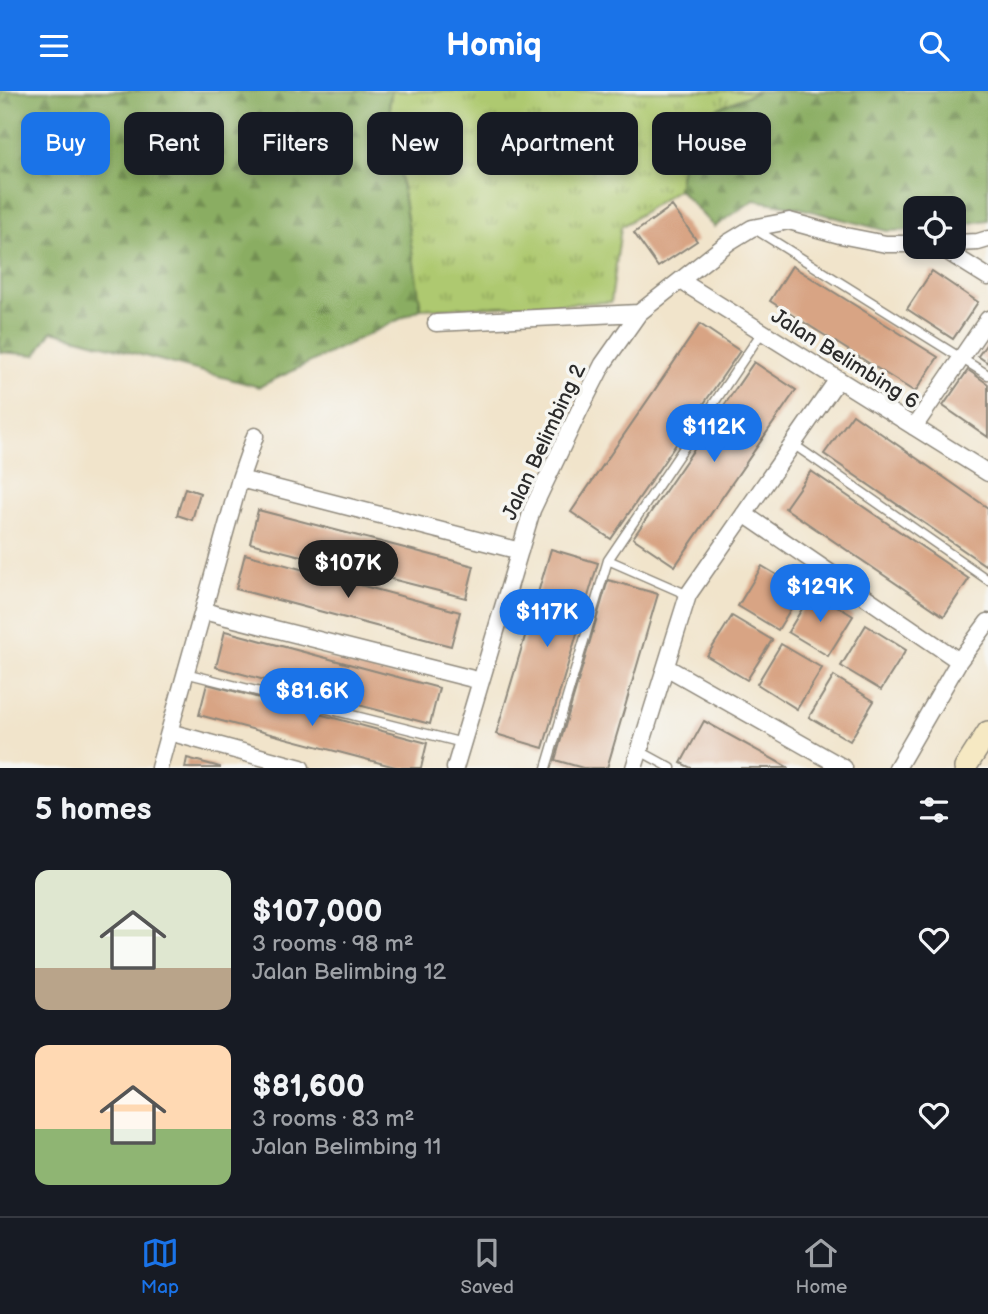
<!DOCTYPE html>
<meta charset="utf-8">
<style>
:root{--surface:#171b24;--page:#20242c;--text:#f1f3f6;--muted:#9ea1a6;--line:#363941;--accent:#1a73e8}
body{margin:0;font-family:"Balsamiq Sans",sans-serif;background:var(--page);color:var(--text);height:100vh;display:flex;flex-direction:column;font-size:26px;white-space:nowrap}
*{box-sizing:border-box;margin:0}
p{font-size:23px;color:var(--muted)}
.icon{flex:none;width:38px;height:38px;fill:none;stroke:currentColor;stroke-width:2;stroke-linecap:round;stroke-linejoin:round}
.map{position:relative;height:677px;overflow:hidden}
.drawer{display:flex;flex-direction:column;background:var(--surface);flex:1}
.drawer>*{flex:none}
.guide{position:absolute;left:21px;top:21px;width:947px;height:63px;display:flex;gap:14px}
.controls{position:absolute;left:903px;top:105px;display:grid;gap:14px}
.controls a{display:grid;place-items:center;width:63px;height:63px;border-radius:14px;background:var(--surface);box-shadow:0 4px 10px #0003;font-size:35px}
.price{position:absolute;translate:-50% -60px;padding:0 16px;border-radius:24px;background:var(--accent);color:#fff;font-size:23px;line-height:46px;filter:drop-shadow(0 2px 4px #0008)}
.price::after{content:'';position:absolute;left:50%;top:42px;width:21px;height:16px;margin-left:-10px;background:inherit;clip-path:polygon(0 0,100% 0,50% 100%)}
.price.active{background:#222;color:#fff}
ul{padding:0;list-style:none}
li{display:flex;align-items:center;gap:21px;height:175px;padding:0 35px}
li span{display:grid;place-items:center;flex:none;width:196px;height:140px;border-radius:14px;color:#555}
li>.icon{margin-inline-start:auto}
span .icon{width:84px;height:84px;fill:#fffc;stroke-width:1}
li b{font-size:30px}
h2{display:flex;justify-content:space-between;align-items:center;height:84px;padding:0 35px;font-size:30px}
.pill{padding:0 24px;border-radius:14px;background:var(--surface);box-shadow:0 4px 10px #0003;font-size:24px;line-height:63px}
.pill.active{background:var(--accent);color:#fff}
header{display:flex;justify-content:space-between;align-items:center;height:91px;padding:0 35px;background:var(--accent);color:#fff;font-size:32px;font-weight:700}
.menu{display:flex;justify-content:space-around;align-items:center;height:98px;border-top:2px solid var(--line);background:var(--surface);font-size:19px;color:var(--muted)}
.menu a{display:grid;justify-items:center;gap:4px}
.menu .active{color:var(--accent)}
.map>svg:first-child{display:block}
.grass{fill:url(#grass-tufts);stroke:#6c7a4d;stroke-width:2}
.forest{fill:url(#forest-firs);stroke:#5a6c46;stroke-width:2}
.building{fill:#d8a484}
.lines{fill:none;stroke-linecap:round;stroke-linejoin:round}
.lane-casing{stroke:#8e887b;stroke-width:11}
.street-casing{stroke:#8e887b;stroke-width:19}
.secondary-casing{stroke:#8e887b;stroke-width:24}
.lane{stroke:#fff;stroke-width:8}
.street{stroke:#fff;stroke-width:16}
.secondary{stroke:#f6e9c3;stroke-width:21}
.labels{text-anchor:middle;dominant-baseline:central;stroke-width:7;stroke-linejoin:round;paint-order:stroke}
.street-label{font-size:21px;fill:#2b2b2b;stroke:#f6f6f2}
</style>
<header><svg class="icon" aria-label="menu" viewBox="0 0 24 24"><path d="M4 6h16M4 12h16M4 18h16"/></svg>Homiq<svg class="icon" aria-label="search" viewBox="0 0 24 24"><circle cx="10" cy="10" r="6"/><path d="M15 15l6 6"/></svg></header>
<div class="map">
<svg width="988" height="677" viewBox="0 0 988 677">
<defs>
<pattern id="grass-tufts" width="24" height="20" patternUnits="userSpaceOnUse" patternTransform="scale(1.75)"><rect width="24" height="20" fill="#aec96f"/><path d="M3 7l-1-3M5 7V3M7 7l1-3M15 17l-1-3M17 17v-4M19 17l1-3" fill="none" stroke="#8ea35b"/></pattern>
<pattern id="forest-firs" width="22" height="20" patternUnits="userSpaceOnUse" patternTransform="scale(1.75)"><rect width="22" height="20" fill="#8aad62"/><path d="M5 1l3.5 6h-7zM16 11l3.5 6h-7z" fill="#718d51"/></pattern>
</defs>
<rect width="100%" height="100%" fill="#f6f6f2"/>
<filter id="ink" filterUnits="userSpaceOnUse"><feTurbulence type="fractalNoise" baseFrequency=".0143" numOctaves="2"/><feDisplacementMap in="SourceGraphic" scale="14" xChannelSelector="R" yChannelSelector="G"/><feConvolveMatrix kernelMatrix="1 2 1 2 8 2 1 2 1" color-interpolation-filters="sRGB"/></filter>
<filter id="wash" filterUnits="userSpaceOnUse"><feTurbulence type="fractalNoise" baseFrequency=".00686" numOctaves="4" result="noise"/><feDisplacementMap in="SourceGraphic" scale="28" xChannelSelector="R" yChannelSelector="G"/><feGaussianBlur stdDeviation="1.57" result="paint"/><feColorMatrix in="noise" values="0 0 0 0 0 0 0 0 0 0 0 0 0 0 0 0 0 1.4 0 .05"/><feComposite in="paint" operator="in"/></filter>
<g filter="url(#wash)">
<rect width="100%" height="100%" fill="#f1e4cb"/>
<!-- grass -->
<path class="grass" d="M392,0H759L690,29L678,98L621,136L611,211L421,218L389,11Z"/>
<!-- forest -->
<path class="forest" d="M0,0H392L389,11L421,218L259,296L52,240L36,264L0,261Z
M759,0H988V129L954,135V117H915V139L887,140L796,116L754,109L714,136L678,98L690,29Z"/>
<g id="blocks">
<!-- building -->
<path class="building" d="M672,115L697,150L658,176L634,142Z
M792,175L938,266L915,301L770,210Z
M932,180L978,211L953,248L907,218Z
M700,233L740,260L611,448L571,421Z
M988,251V272L978,265Z
M754,271L796,299L675,475L633,447Z
M968,279L988,293V346L943,315Z
M853,323L988,417V469L985,474L824,363Z
M811,380L969,488L944,525L785,417Z
M185,397L200,402L192,429L177,424Z
M258,419L474,475L466,507L250,452Z
M551,458L598,472L543,657L496,643Z
M245,463L460,521L451,555L236,498Z
M762,475L802,499L778,539L738,515Z
M608,489L658,503L607,677H583L555,669Z
M813,500L853,525L828,565L788,541Z
M732,525L772,549L747,589L707,565Z
M866,534L906,559L881,599L841,575Z
M225,540L439,597L430,633L216,576Z
M781,553L822,577L797,618L757,593Z
M834,585L874,610L850,650L809,626Z
M207,593L427,652L421,677H399L199,624Z
M704,630L789,677H691L681,672Z
M187,667L220,676V677H185Z"/>
</g>
</g>
<g filter="url(#ink)">
<use href="#blocks" fill-opacity="0" stroke="#8e887b" stroke-width="2"/>
<g class="lines">
<!-- lane casing -->
<g class="lane-casing">
<path id="lane" d="M753,137L988,284
M793,353L988,489
M608,469L688,504
M185,582L463,652
M640,660L671,677
M546,677L608,469L762,241"/>
</g>
<!-- street casing -->
<g class="street-casing">
<path id="street" d="M954,152L978,151L988,148
M940,156L988,186
M681,190L988,382
M436,232L639,222
M914,336L988,228
M240,388L520,460
M744,423L959,570
M203,520L481,590
M666,576L844,677
M169,641L301,677
M159,677L240,388L255,345
M455,677L532,419L579,320L603,273L639,222L729,151L752,137L789,130L840,144L886,153H915
M634,677L688,504L838,288
M897,677L959,570L988,531"/>
</g>
<!-- secondary casing -->
<g class="secondary-casing">
<path id="secondary" d="M965,677L988,641"/>
</g>
<!-- lane -->
<use href="#lane" class="lane"/>
<!-- street -->
<use href="#street" class="street"/>
<!-- secondary -->
<use href="#secondary" class="secondary"/>
</g>
</g>
<g class="labels">
<!-- street labels -->
<g class="street-label">
<text transform="translate(845 268) rotate(32)">Jalan Belimbing 6</text>
<text transform="translate(544 351) rotate(-65)">Jalan Belimbing 2</text>
</g>
</g>
</svg>
<div class="controls">
<a><svg class="icon" aria-label="locate" viewBox="0 0 24 24"><circle cx="12" cy="12" r="6"/><path d="M12 2v4M12 18v4M2 12h4M18 12h4"/></svg></a>
</div>
<b class="price" style="left:714px;top:373px">$112K</b>
<b class="price active" style="left:348px;top:509px">$107K</b>
<b class="price" style="left:820px;top:533px">$129K</b>
<b class="price" style="left:547px;top:558px">$117K</b>
<b class="price" style="left:312px;top:637px">$81.6K</b>
<div class="guide">
<a class="pill active">Buy</a>
<a class="pill">Rent</a>
<a class="pill">Filters</a>
<a class="pill">New</a>
<a class="pill">Apartment</a>
<a class="pill">House</a>
</div>
</div>
<section class="drawer">
<h2>5 homes<svg class="icon" aria-label="filters" viewBox="0 0 24 24"><path d="M4 7h16M4 17h16"/><circle cx="9" cy="7" r="2"/><circle cx="15" cy="17" r="2"/></svg></h2>
<ul>
<li><span style="background:linear-gradient(#dfe7d0 70%,#b9a48a 0)"><svg class="icon" aria-label="home" viewBox="0 0 24 24"><path d="M3 11l9-7 9 7M6 9v11h12V9"/></svg></span><div><b>$107,000</b><p>3 rooms · 98 m²</p><p>Jalan Belimbing 12</p></div><svg class="icon" aria-label="heart" viewBox="0 0 24 24"><path d="M12 20l-8-8c-3-5 5-10 8-4 3-6 11-1 8 4z"/></svg></li>
<li><span style="background:linear-gradient(#ffd9b3 60%,#8fb573 0)"><svg class="icon" aria-label="home" viewBox="0 0 24 24"><path d="M3 11l9-7 9 7M6 9v11h12V9"/></svg></span><div><b>$81,600</b><p>3 rooms · 83 m²</p><p>Jalan Belimbing 11</p></div><svg class="icon" aria-label="heart" viewBox="0 0 24 24"><path d="M12 20l-8-8c-3-5 5-10 8-4 3-6 11-1 8 4z"/></svg></li>
</ul>
</section>
<nav class="menu">
<a class="active"><svg class="icon" aria-label="map" viewBox="0 0 24 24"><path d="M3 6l6-2 6 2 6-2v14l-6 2-6-2-6 2zM9 4v14M15 6v14"/></svg>Map</a>
<a><svg class="icon" aria-label="saved" viewBox="0 0 24 24"><path d="M7 4h10v16l-5-4-5 4z"/></svg>Saved</a>
<a><svg class="icon" aria-label="home" viewBox="0 0 24 24"><path d="M3 11l9-7 9 7M6 9v11h12V9"/></svg>Home</a>
</nav>
